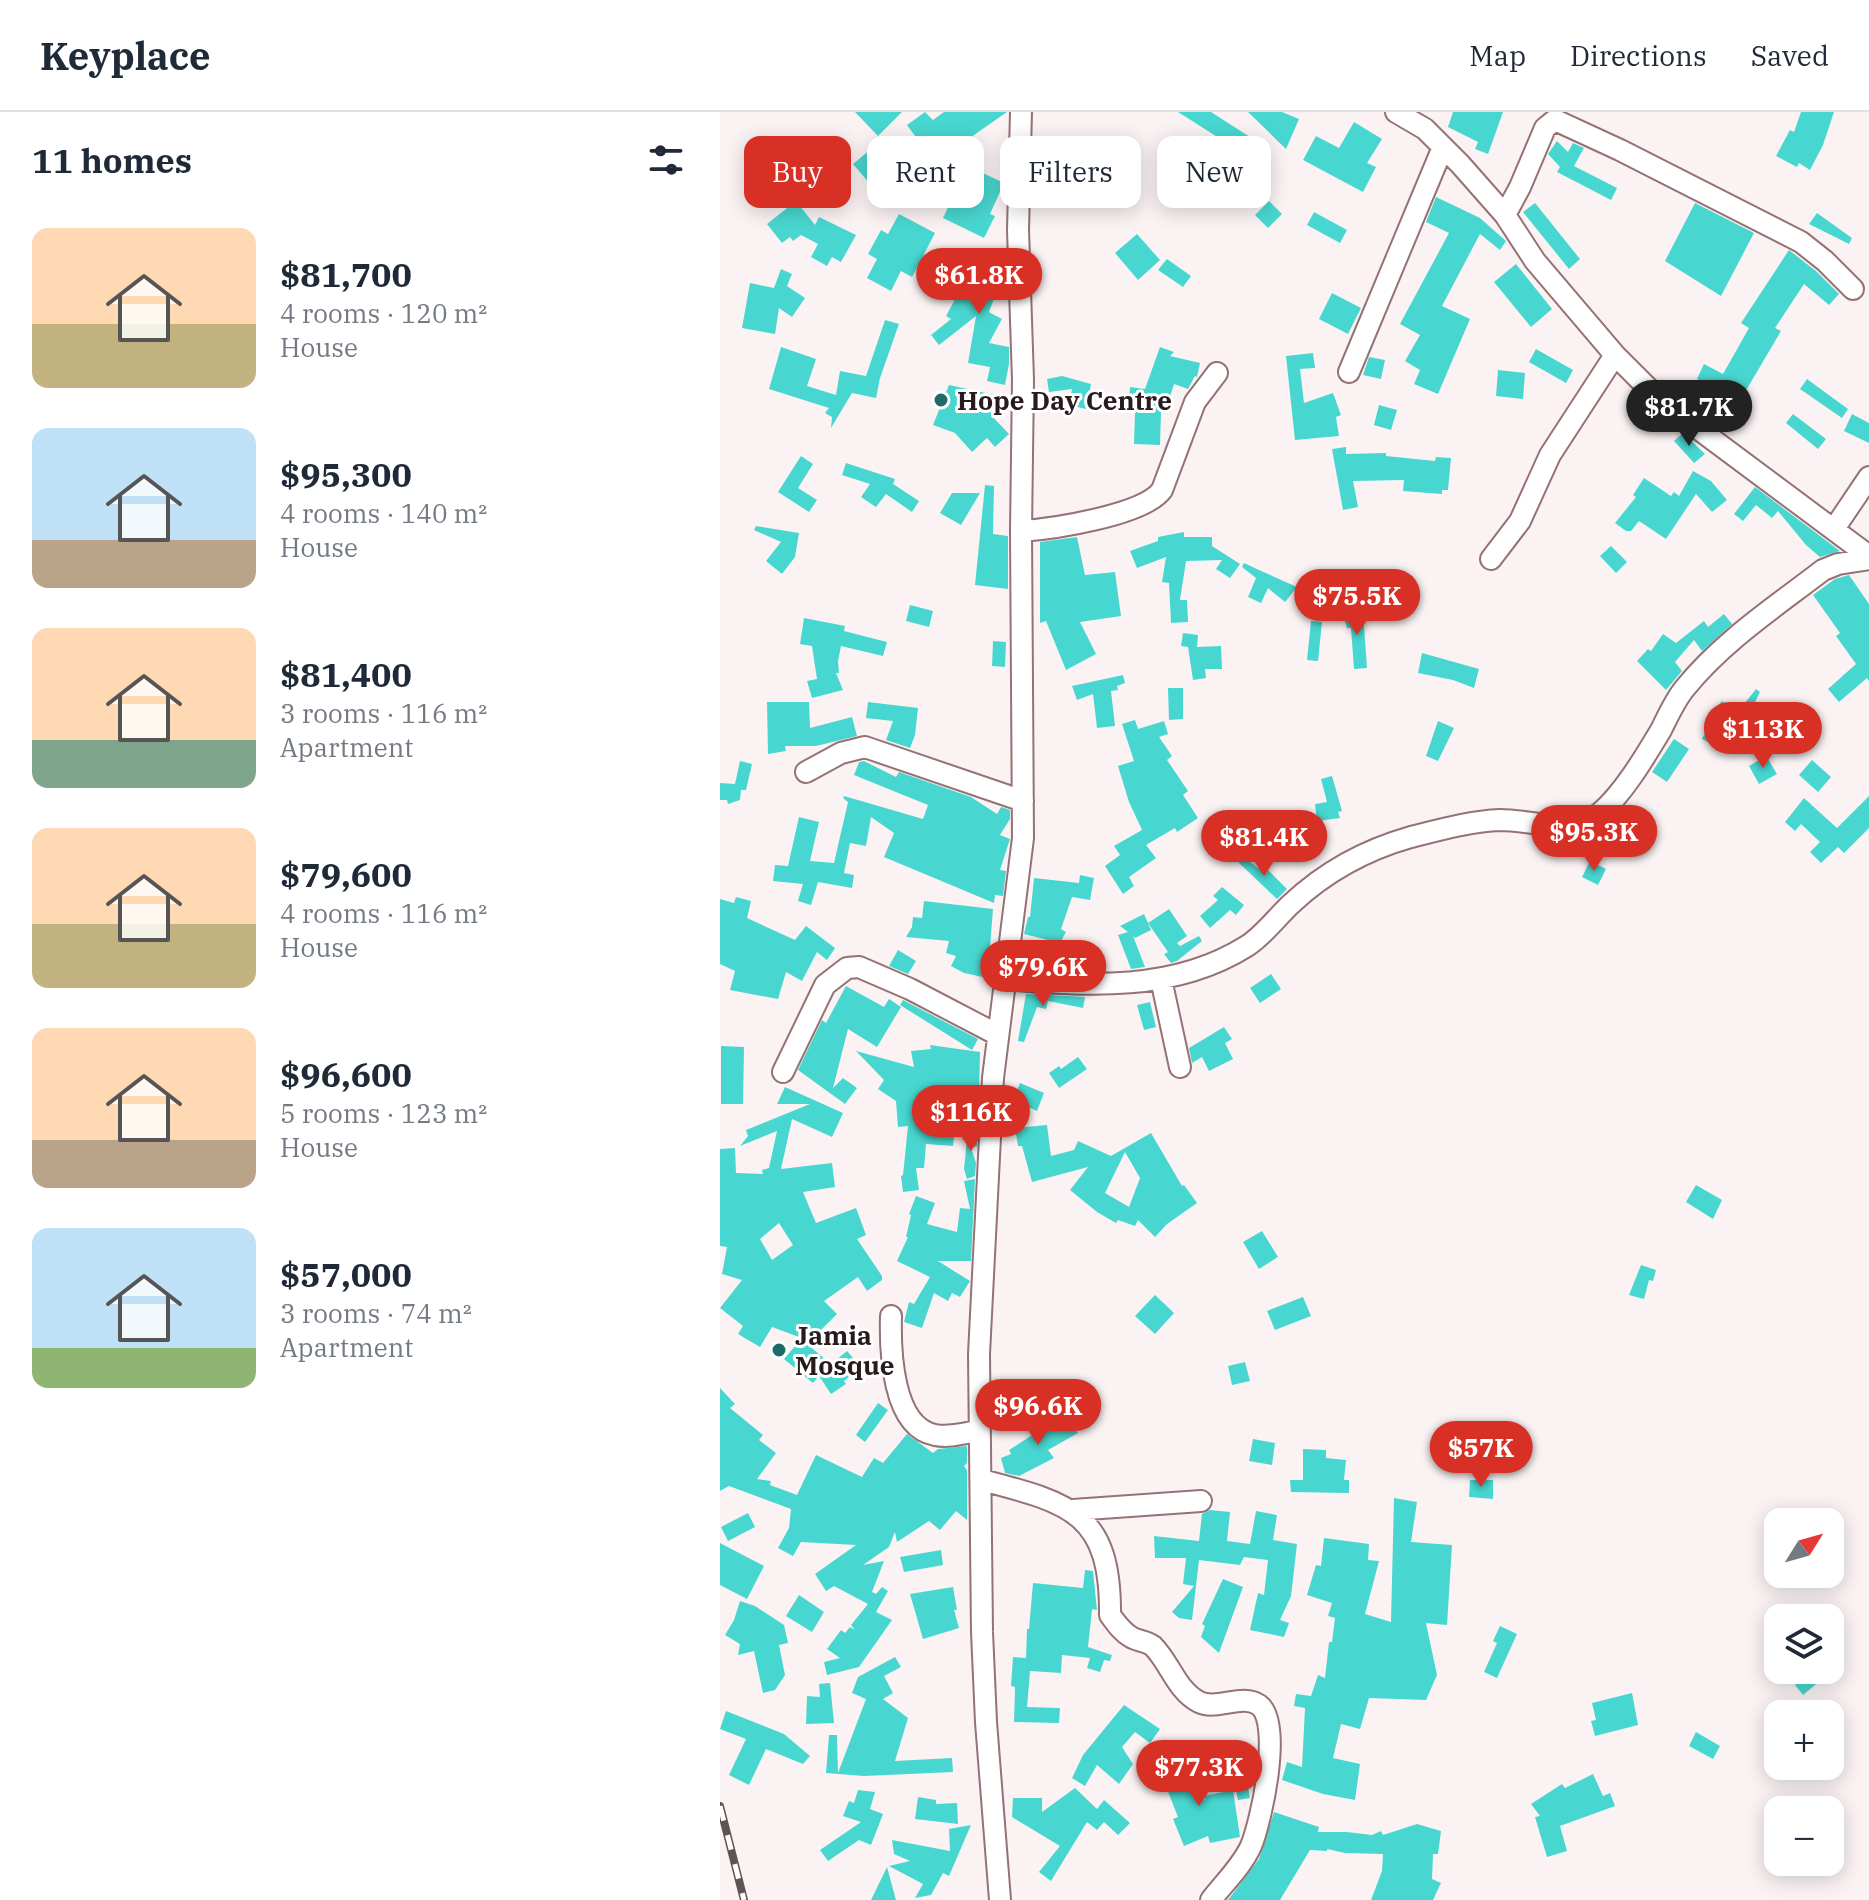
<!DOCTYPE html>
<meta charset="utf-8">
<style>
:root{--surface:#fff;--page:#f2f2f3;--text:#1f2937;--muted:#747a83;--line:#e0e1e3;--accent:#d93025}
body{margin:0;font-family:"IBM Plex Serif",serif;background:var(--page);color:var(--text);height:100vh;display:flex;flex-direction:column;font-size:30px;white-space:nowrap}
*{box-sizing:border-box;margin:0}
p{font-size:26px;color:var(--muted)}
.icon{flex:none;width:44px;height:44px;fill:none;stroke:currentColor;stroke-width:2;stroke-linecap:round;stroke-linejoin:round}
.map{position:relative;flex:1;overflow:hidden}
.drawer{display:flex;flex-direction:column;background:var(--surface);width:720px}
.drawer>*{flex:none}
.hud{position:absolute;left:24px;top:24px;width:760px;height:72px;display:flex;gap:16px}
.needle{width:52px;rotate:53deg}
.controls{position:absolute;left:1044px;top:1396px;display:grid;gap:16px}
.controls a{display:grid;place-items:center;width:80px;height:80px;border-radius:16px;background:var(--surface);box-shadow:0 4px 20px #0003;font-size:40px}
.price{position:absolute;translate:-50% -68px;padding:0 18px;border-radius:28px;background:var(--accent);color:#fff;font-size:26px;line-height:52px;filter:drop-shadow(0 2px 4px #0008)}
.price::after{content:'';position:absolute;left:50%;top:48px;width:24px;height:18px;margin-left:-12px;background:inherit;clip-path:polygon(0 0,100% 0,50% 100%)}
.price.active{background:#222;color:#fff}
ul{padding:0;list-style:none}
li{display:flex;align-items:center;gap:24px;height:200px;padding:0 32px}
li span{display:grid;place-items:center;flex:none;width:224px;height:160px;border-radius:16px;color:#555}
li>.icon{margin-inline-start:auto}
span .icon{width:96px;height:96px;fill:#fffc;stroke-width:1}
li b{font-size:34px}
h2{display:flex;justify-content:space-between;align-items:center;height:96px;padding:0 32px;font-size:34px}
.tag{padding:0 28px;border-radius:16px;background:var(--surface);box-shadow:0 4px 20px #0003;font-size:28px;line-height:72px}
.tag.active{background:var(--accent);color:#fff}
header{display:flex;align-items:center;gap:48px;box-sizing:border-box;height:112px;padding:0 40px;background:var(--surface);border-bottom:2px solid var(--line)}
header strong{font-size:38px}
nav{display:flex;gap:44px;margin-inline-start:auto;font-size:28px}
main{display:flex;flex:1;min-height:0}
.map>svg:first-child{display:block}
.building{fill:#48d7d0;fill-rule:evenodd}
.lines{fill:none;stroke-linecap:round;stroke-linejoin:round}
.minor-casing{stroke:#957273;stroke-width:24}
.minor{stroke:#fff;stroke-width:20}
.rail-casing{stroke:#5f5353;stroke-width:8}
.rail{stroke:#fff;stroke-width:5;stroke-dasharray:15;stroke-linecap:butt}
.poi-dot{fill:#1f6b67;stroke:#fff;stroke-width:3}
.labels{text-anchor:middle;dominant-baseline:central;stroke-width:6;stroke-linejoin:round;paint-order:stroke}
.poi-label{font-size:26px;font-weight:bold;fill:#291b1c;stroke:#fff;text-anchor:start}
</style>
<header>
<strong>Keyplace</strong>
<nav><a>Map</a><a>Directions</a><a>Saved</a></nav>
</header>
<main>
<section class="drawer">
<h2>11 homes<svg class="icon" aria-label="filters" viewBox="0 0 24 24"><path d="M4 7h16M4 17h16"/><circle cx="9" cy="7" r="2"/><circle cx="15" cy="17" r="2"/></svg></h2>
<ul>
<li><span style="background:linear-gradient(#ffd9b3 60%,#c2b280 0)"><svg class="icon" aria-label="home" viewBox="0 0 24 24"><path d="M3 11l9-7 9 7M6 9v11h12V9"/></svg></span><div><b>$81,700</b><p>4 rooms · 120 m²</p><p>House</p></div></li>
<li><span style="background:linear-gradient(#bfe0f5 70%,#b9a48a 0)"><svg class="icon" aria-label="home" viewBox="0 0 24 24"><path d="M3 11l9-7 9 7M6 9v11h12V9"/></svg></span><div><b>$95,300</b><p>4 rooms · 140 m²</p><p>House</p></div></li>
<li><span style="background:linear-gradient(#ffd9b3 70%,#7fa58c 0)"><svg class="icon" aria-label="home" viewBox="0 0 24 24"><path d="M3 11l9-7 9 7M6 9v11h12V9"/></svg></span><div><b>$81,400</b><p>3 rooms · 116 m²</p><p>Apartment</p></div></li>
<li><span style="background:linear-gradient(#ffd9b3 60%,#c2b280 0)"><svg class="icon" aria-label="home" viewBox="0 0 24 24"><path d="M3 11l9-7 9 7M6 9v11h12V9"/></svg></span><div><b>$79,600</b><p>4 rooms · 116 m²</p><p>House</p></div></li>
<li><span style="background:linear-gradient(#ffd9b3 70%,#b9a48a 0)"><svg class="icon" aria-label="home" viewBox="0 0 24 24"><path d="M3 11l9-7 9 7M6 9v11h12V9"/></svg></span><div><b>$96,600</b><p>5 rooms · 123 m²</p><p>House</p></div></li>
<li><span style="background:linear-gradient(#bfe0f5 75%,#8fb573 0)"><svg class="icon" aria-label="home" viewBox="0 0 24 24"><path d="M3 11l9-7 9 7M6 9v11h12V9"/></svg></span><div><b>$57,000</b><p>3 rooms · 74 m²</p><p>Apartment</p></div></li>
</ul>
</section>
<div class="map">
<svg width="1149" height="1788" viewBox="0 0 1149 1788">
<rect width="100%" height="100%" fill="#fbf3f3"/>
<!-- building -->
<path class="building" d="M135,0H182L158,24Z
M205,0L213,8L224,0H287L244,30L241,26L212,47L187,13Z
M458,0H491L530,25L521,40Z
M528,0H562L579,7L566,37Z
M733,0H783L768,42L755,37L758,30L728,15Z
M1081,0H1114L1103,33L1090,58L1079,51L1077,55L1056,44L1070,18L1074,20Z
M634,10L662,27L647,51L656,55L643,80L583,48L596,24L619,36Z
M837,29L848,40L853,31L864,36L854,54L897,76L891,88L837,60L840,55L828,42Z
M157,32L180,58L156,79L133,52Z
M110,37L129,48L116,69L98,58Z
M248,54L284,71L270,102L275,104L264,126L223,106Z
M716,85L760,106L786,129L780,138L760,122L722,194L750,207L718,282L694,272L700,258L685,249L700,223L680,212L729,121L706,110Z
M76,89L95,113L99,105L136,123L121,150L112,145L107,154L91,145L98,132L81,123L73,129L70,125L62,131L47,112Z
M549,89L562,102L548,116L535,103Z
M815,91L860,147L849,157L803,100Z
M975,91L1034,121L1001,184L945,149Z
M594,100L627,118L620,131L587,113Z
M1097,101L1132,126L1129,132L1089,112Z
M179,102L215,121L192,165L181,159L171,179L147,166L157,147L148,142L161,118L168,122Z
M417,122L440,148L418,168L395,141Z
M1069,138L1096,159L1119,182L1109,193L1084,172L1055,216L1061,219L1005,314L984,301L986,300L966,286L979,268L977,267L984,252L1003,262L1029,216L1021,211Z
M249,140L286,155L269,200L282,207L269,231L289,235V252L285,273L267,269L270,255L248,251L256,204L219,233L211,223L231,207L226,204L247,165L241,163Z
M447,147L471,164L463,175L438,158Z
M796,152L832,197L811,215L774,170Z
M61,157L72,162L67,174L85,186L72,205L59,196L55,222L22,216L30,171L54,176Z
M612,181L641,196L628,222L599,207Z
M165,208L179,212L160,266L156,286L132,281L111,316L112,305L105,301L109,296L49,277L61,235L96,247L87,274L116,283L120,259L146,264Z
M440,235L454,240L450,244L480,251L477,265L475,264L468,277L454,272L445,301L441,300L440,333L414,332L415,301L408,300L410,275L425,277Z
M816,237L853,258L846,271L809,250Z
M593,241L595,256L580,257L584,291L613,281L621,303L616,305L619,324L575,328L566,244Z
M649,245L665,248L661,267L643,263Z
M778,258L805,261L803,287L776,284Z
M342,264L371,272L366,297L349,293L352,277L329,280L327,267Z
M1087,267L1128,297L1122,306L1080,277Z
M229,273L275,283L271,303L289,322L275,335L267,326L252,340L235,321L213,313Z
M659,293L677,298L671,318L654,313Z
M1073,302L1106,327L1098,337L1066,311Z
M1132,302L1149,311V331L1124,319Z
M963,321L985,342L974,351L954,329Z
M626,335V342L666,341V344L715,349L716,345L731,346L728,378H722V382L683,379L684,368L633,369L638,395L623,398L612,337Z
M81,344L93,352L78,376L97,388L89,400L58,380Z
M126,351L175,367L173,372L199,389L192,400L166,382L156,395L141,385L150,372L122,363Z
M973,359L991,369L1007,388L992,400L976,382L946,427L919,409L911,419H906L895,411L916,385L913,383L924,366L951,384L954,380L959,384Z
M265,373L274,374L273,422L288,424V477L255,473Z
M1035,375L1120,439L1100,445L1086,433L1058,399L1052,406L1036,393L1023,409L1014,402Z
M232,381H260L241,413L220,401Z
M36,414L79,421L75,445L62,462L46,449L61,430L34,418Z
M464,420V425H492V434L520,452L510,466L496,457L502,448L466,449L460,488H467L468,510L451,511L449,471L442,470L446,445L417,456L410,439L438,429V425Z
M357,425L365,463L395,460L401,504L360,510L376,542L346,558L326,509L320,511V430Z
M891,434L907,450L896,461L880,444Z
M524,451L539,458L577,475L565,490L548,476L541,491L528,485L536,466L522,455Z
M1129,463L1149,492V569L1147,566L1119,590L1108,577L1136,552L1116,524L1120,521L1093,483L1115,467Z
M190,493L213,499L209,515L186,509Z
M639,495L644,514L647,556L634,557L631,516H627L622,499Z
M1004,502L1012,512L982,539L974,528L955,550L962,559L946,578L917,549L928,537L931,539L943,522L956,531L984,509L988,515Z
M84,506L125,514L124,519L167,530L163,544L121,534L118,549L119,561H116L123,578L92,586L87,569L97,567L92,534L80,532Z
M591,509L602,510L598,549L587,548Z
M463,521L478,523L477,535L501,534L502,557H485L486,566L473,568L468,535L461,534Z
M273,529L286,530L285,555L272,554Z
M702,541L759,557L754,576L733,568L698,561Z
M403,563L405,571L397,574L398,578L391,579L395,614L377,616L373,582L357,588L352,574Z
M448,576H463V607L449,608Z
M1036,577L1040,580L1010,641L982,627L993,605L990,603L1002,589L1017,601Z
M47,590H89L90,616L132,605L137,624L96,634H65L66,639L48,642Z
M148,590L198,596L195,623L190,636L166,628L173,609L146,606Z
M415,608L418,617L444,609L448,622L439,625L452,644L447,648L468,679L463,683L478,706L457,720L455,716L426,733L436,746L409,765L414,774L403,782L385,754L400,743L394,734L422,718L409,690L398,654L414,649L402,612Z
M718,609L734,616L718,649L706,644Z
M954,627L969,637L947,670L932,660Z
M1046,644L1057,662L1039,672L1029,654Z
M1092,648L1111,665L1098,680L1079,663Z
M20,649L32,652L26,678H21L20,688L8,692L7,688H0V671L15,672Z
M144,649L176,665L179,660L251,685L277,702L281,695L290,698V707L280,723L290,727L280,758L286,759L283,784L275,783L274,791L164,745L174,721L151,705L146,734L130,731L124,761L134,763L132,776L98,770L91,793L78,789L83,772L53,769L55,753L68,754L79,705L99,710L90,749L114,751L128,690L123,686L124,684L203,707L208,693L134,663L139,650Z
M612,664L622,699L618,700L620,706L597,709L595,692L607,690L601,667Z
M1149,684V716L1124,741L1118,735L1101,751L1090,740L1100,730L1081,712L1075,719L1065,710L1084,686L1117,716Z
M521,744L544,760L547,757L567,777L557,787L517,749Z
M870,749L886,757L878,773L862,765Z
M360,763L374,766L370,788L352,785L341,817L346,820L340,831L304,822L308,805H310L314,766L359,771Z
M502,775L524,793L516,803L510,798L490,816L480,804L498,788L493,784Z
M16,785L31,789L27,806L75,828L86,814L115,836L107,848L97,840L82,869L66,860L58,887L10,878L15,859L0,852V787L14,791Z
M204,789L273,797L270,835L276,836L272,867L244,861L231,854L236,844L226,841L229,829L186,825L192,815L193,805L202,806Z
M449,797L467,824L457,831L460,834L479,824L482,829L457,849L451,851L444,842L448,840L428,811Z
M424,802L431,818L415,826L413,824L425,855L411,857L398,823L408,820L400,814Z
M178,838L196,849L188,862L169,854Z
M313,845H339V858L311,856Z
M551,862L561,877L540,891L530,876Z
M126,874L164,895L169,887L181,895L157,935L128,917L113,976L123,966L137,976L125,992L78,958L102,908L106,911Z
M306,882L347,884L365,885L363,896L328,889L326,897L317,895L304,930L298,929Z
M183,888L258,927L252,938L180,893Z
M430,890L436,915L424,918L417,893Z
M504,915L512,927L505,931L513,947L489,959L482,945L472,951L469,936Z
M210,933L260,940L259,984L226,986V1002L230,1015H235L233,1034L206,1032L204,1056H196L199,1078L183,1080L181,1064L183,1063L188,1014L178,1015L176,989L158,977L164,968L136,939L194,955L191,939L211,937Z
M1,934L24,935L23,992H1Z
M358,945L367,957L339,976L329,961L339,954L341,957Z
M300,971L324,981L317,999L293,988Z
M65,975L123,1001L112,1025L72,1007L61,1057L112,1051L115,1075L83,1080L96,1111L136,1096L146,1123L137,1127L162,1164V1168L147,1179L138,1165L104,1189L117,1202L90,1229L52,1215L40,1235L18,1222L23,1214L0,1196L22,1168L2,1162L7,1135L0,1134V1037L15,1036L16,1061L43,1062L42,1058L49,1056L57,1019L20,1034L28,1024L26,1018L90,992H57ZM59,1111L73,1133L52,1148L40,1127Z
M327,1013L331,1044L354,1038L358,1029L391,1044L431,1021L462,1074L464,1073L477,1091L447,1112L435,1125L418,1108L415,1114L398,1108L396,1111L377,1100L350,1078L368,1055L312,1070L302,1034H298L295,1016ZM405,1040L420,1066L409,1095L385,1081Z
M258,1015L257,1034L251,1036L256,1051L255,1064L247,1067L244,1057L248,1018Z
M255,1067L251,1149H218L250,1169L240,1185L232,1181L228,1189L214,1181L202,1216L184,1210L189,1190L194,1192L210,1165L177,1149L188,1125H186L191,1103L189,1102L196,1084L215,1091L207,1112L237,1120L240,1096L250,1097L244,1069Z
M976,1073L1002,1088L993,1107L966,1090Z
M542,1119L558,1145L539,1157L523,1130Z
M921,1153L936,1158L933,1169L929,1168L924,1187L909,1183Z
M435,1183L454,1201L435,1222L415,1204Z
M583,1185L591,1204L555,1218L547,1199Z
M81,1227L111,1252L127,1239L141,1255L124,1269L126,1272L111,1282L99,1264L93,1271L64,1247Z
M525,1250L530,1269L512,1273L508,1254Z
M0,1276L15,1292L10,1296L43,1323L39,1328L56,1341L37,1367L51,1369L50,1373L77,1383L96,1343L142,1365L154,1346L163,1351L187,1322L213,1341L218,1337L247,1334V1351L244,1354L247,1358V1408L236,1399L220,1418L209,1409L177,1430L175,1420L169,1435L143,1453L164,1449L152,1480L156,1482L162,1475L168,1479L156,1500L172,1508L139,1555L107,1563L104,1550L120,1546L107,1537L121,1518L125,1521L130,1515L135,1518L131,1513L148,1492L114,1474L106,1479L95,1462L136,1433L81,1430L73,1444L58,1436L69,1416L71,1397L9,1374L0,1379Z
M158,1291L168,1298L145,1330L136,1323Z
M346,1301L358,1321L328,1338L334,1346L299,1364L285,1361L281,1346L291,1342L289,1338Z
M533,1327L555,1331L552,1353L529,1349Z
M583,1337L606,1338V1346L626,1348L624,1368H629V1381L571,1380L570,1368H583Z
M750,1368H773V1387L749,1385Z
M674,1386L697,1390L691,1430L732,1433L727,1513L706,1511L717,1563L706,1588L649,1586L640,1617L621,1612L613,1646L640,1652L635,1688L603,1682L562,1668L567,1650L582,1655L585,1596L574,1594L576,1582L591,1584L598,1563L605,1566L609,1530H612L615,1506L608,1504L612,1491L587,1483L596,1453L601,1454L604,1426L649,1432L648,1448L659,1449L645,1502L671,1510Z
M490,1398L510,1400L507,1429L530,1432L536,1399L557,1403L553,1428L577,1432L571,1484L560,1508L569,1511L564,1525L530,1518L538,1481L544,1483L548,1448L524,1445L520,1453L479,1448L472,1508L459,1506L452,1500L474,1474L463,1472L466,1446H435L434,1424L479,1429L482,1402Z
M28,1401L35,1415L8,1429L1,1415Z
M0,1431L44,1454L27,1487L0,1473Z
M221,1438L223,1453L184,1460L180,1445Z
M365,1458L373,1459L377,1498L372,1497L368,1535L392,1543L390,1549L384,1548L380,1560L367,1556L370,1546L342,1543L341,1561L310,1559L307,1595L340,1596L339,1611L294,1610L295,1575L291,1574L293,1545L306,1546L307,1517H309L313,1471L363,1476Z
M503,1467L523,1475L499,1541L481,1525L485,1514L482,1512Z
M233,1475L237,1498H234L239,1516L203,1527L190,1482Z
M79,1483L104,1500L92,1520L66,1504Z
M20,1489L35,1494L64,1513L68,1531L59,1533L65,1563L55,1578L43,1581L34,1539L18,1543L20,1532L5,1523L14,1508Z
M780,1514L797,1522L777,1566L764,1560L777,1531L773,1529Z
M175,1545L181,1555L164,1564L173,1581L163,1587L188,1606L175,1649L232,1646L233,1660L144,1664L106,1661L109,1623H117L118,1661L146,1587L132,1581L138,1565Z
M1093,1558H1113L1083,1583L1075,1573Z
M110,1571L114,1611L86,1612L87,1584L100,1585L99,1572Z
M912,1581L918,1613L875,1624L871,1609L876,1608L872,1591Z
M404,1593L440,1617L430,1631L415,1620L402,1635L413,1652L399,1672L377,1653L365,1674L352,1666L363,1643Z
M6,1599L64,1622L90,1644L83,1652L46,1637L29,1673L9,1663L26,1627L0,1617Z
M976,1620L1000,1634L993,1647L969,1634Z
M522,1642L530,1686L518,1688L509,1644Z
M453,1644L485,1689L484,1684L513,1678L520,1725L490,1731L488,1724L464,1734L453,1707L458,1705L437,1652Z
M873,1662L883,1684L890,1681L895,1694L840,1714L847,1739L827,1745L815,1705L820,1704L811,1692L842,1672L845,1676Z
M355,1676L377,1697L384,1688L410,1711L398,1723L384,1710L377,1718L367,1710L331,1769L319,1760L340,1734L292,1705L293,1686H322V1700Z
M138,1678L155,1680L150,1697L163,1702L151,1733L139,1728L108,1749L100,1738L141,1710L123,1704L129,1689L134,1691Z
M198,1685L216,1688V1692L237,1691L238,1712L195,1707Z
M554,1700L599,1715L598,1720H627L652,1723L661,1719L663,1723L697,1712L721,1719L718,1742H713L712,1767L721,1771L713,1788H651L662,1759L663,1742L625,1741L607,1737V1739L590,1738L560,1788H508L539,1747Z
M251,1713L229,1764L223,1761L211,1783L195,1786L203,1772L169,1754L190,1749L174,1742L172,1728L230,1739L229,1717Z
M167,1755L176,1788H151Z"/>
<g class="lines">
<!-- minor casing -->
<g class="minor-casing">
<path id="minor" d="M676,0L705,17L740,52L785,103L815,149L895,243L930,278L965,307L1149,444
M785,103L800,75L825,16L835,8L900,38L1081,130L1105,149L1133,177
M629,260L723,35
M1114,417L1149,365
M301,419C333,417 424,403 442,378L475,290L497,261
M771,447L800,409L830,343L895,243
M86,660L121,641L145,635L303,689
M286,867C368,874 454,880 527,834C544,823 557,805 571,792C606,759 645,738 691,725C719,718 752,709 780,708C813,708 852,724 880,701C903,682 926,643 941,618C948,604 955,588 965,576C1003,529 1055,495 1103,458L1118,452L1149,447
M441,867L460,955
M63,960L105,873L127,856L139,855L190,877L278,923
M171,1204C170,1238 172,1315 215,1323C229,1326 245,1321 258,1319
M262,1368C349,1391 391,1400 390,1503C396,1511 402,1520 411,1525C417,1529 427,1529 433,1534C450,1551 457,1579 479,1590C497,1599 522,1581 539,1593C563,1611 541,1710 531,1734C522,1754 504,1771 491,1788
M353,1398L481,1389
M280,1788L266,1610L262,1520L259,1242L273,966L303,726L301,419L303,268L298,118L301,0"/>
</g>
<!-- minor -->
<use href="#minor" class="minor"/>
<!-- rail casing -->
<g class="rail-casing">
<path id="rail" d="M0,1694L24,1788"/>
</g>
<!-- rail -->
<use href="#rail" class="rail"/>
</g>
<!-- markers -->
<g class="poi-dot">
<circle cx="221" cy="288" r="8"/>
<circle cx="59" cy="1238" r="8"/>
</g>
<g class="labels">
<!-- poi labels -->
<g class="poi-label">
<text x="237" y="288">Hope Day Centre</text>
<text x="75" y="1223">Jamia<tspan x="75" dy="30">Mosque</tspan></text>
</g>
</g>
</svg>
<div class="controls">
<a><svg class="needle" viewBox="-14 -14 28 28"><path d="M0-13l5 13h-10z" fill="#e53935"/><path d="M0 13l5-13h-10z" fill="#747a83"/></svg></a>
<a><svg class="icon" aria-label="layers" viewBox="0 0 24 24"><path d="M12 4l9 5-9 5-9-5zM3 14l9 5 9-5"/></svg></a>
<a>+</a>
<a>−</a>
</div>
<b class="price" style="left:259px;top:204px">$61.8K</b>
<b class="price active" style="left:969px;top:336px">$81.7K</b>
<b class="price" style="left:637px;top:525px">$75.5K</b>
<b class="price" style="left:1043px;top:658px">$113K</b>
<b class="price" style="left:874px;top:761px">$95.3K</b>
<b class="price" style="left:544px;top:766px">$81.4K</b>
<b class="price" style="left:323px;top:896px">$79.6K</b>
<b class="price" style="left:251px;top:1041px">$116K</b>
<b class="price" style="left:318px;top:1335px">$96.6K</b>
<b class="price" style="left:761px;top:1377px">$57K</b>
<b class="price" style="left:479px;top:1696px">$77.3K</b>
<div class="hud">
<a class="tag active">Buy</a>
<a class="tag">Rent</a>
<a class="tag">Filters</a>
<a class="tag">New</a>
</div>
</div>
</main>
